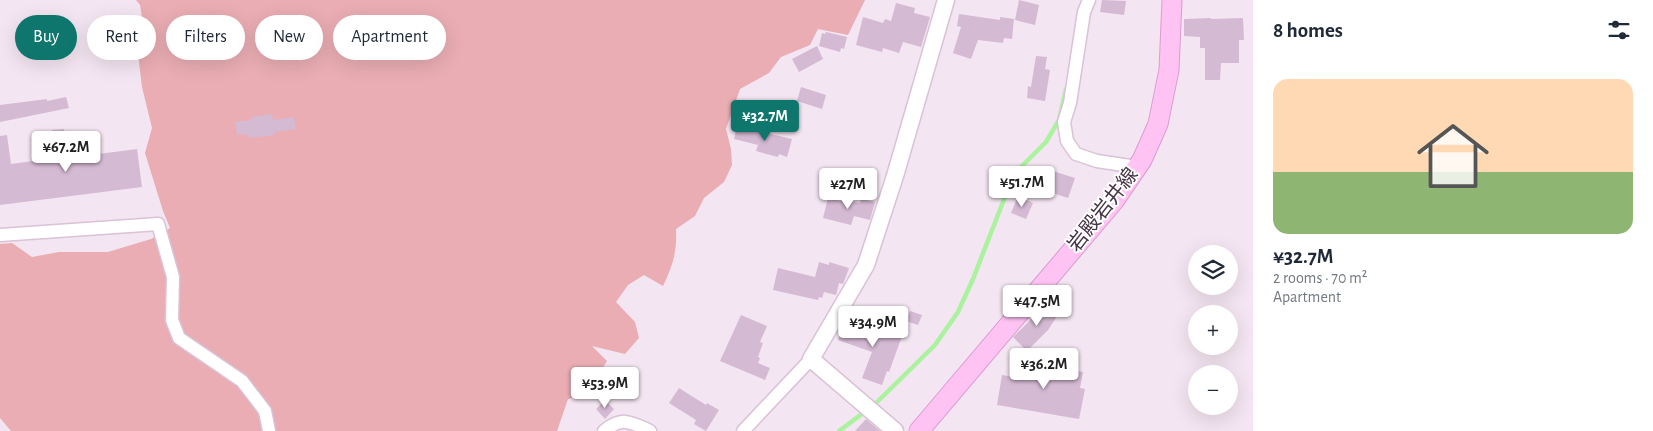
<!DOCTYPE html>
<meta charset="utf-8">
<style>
:root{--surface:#fff;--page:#f2f2f3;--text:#1f2937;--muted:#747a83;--line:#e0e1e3;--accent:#0f766e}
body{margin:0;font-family:"Alegreya Sans","Noto Sans JP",sans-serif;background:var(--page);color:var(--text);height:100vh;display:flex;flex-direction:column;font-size:19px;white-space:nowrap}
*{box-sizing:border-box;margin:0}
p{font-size:16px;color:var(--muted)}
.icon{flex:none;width:28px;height:28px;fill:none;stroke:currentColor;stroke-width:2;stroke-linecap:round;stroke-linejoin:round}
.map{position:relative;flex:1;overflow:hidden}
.panel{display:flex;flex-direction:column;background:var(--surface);width:400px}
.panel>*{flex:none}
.hud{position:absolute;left:15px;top:15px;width:475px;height:45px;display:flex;gap:10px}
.buttons{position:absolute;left:1188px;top:245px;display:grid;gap:10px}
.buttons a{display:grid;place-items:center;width:50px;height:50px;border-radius:50%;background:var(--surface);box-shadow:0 5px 20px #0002;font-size:25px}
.price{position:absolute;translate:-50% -42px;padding:0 11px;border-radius:5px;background:#fff;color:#222;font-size:16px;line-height:32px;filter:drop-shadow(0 1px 2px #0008)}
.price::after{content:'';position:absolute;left:50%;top:30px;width:15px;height:11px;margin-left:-8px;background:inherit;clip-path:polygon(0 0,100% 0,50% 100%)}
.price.on{background:var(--accent);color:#fff}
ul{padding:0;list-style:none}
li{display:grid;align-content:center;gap:10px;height:265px;padding:0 20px}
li+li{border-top:1px solid var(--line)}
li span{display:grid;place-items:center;height:155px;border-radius:15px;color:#555}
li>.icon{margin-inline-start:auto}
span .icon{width:90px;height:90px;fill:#fffc;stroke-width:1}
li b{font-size:21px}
h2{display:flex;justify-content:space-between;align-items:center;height:60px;padding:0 20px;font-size:21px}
.pill{padding:0 18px;border-radius:22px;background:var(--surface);box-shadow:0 5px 20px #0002;font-size:18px;line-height:45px}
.pill.on{background:var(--accent);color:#fff}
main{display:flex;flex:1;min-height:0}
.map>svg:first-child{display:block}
.green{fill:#e9adb3}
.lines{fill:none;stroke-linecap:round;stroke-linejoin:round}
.stream{stroke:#abf29f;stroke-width:4.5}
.building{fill:#d5bad4}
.minor-casing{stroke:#dac2d7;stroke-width:15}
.tertiary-casing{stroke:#dac2d7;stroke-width:19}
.secondary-casing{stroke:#de9ad1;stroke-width:21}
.minor{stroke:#fff;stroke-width:12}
.tertiary{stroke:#fff;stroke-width:16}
.secondary{stroke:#ffc3f3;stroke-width:19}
.labels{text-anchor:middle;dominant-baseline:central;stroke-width:4;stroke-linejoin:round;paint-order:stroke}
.street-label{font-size:20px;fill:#463545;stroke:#fff}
</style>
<main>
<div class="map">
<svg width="1253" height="431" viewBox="0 0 1253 431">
<rect width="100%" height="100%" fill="#f3e5f1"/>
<!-- green -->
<path class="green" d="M136,0H865L848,35L818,29L810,45L781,57L769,73L740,89L726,129L731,149L732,165L724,182L704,198L695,216L676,229C677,252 673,265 663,286L644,275L628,285L616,302L635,322L639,338L625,354L592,346L607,361L587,394L568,399L557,431H11L0,418V244L12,243L32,257L59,252H108L151,239L170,228L163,211L145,153L152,128L142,87L138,54L144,30L140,5Z"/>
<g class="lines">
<!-- stream -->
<path class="stream" d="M872,407L935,345L958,312L973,279L1010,184L1021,167L1046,142L1059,120L1066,89
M839,431L866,411"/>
</g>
<!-- building -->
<path class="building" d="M1019,0L1039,5L1035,25L1015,20Z
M1102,0L1126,1L1124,15L1100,12Z
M896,3L915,8L914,13L930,17L921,47L903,42L899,53L883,48L882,52L856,45L863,17L883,23L885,19L891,21Z
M959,14L1000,20V17L1014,19L1012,39L1004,38L1003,43L978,40L971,59L953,53L961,27L957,26Z
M1211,18V19L1243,18L1244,40H1239V63H1221L1220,80H1205V48H1200V37L1184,36V19Z
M826,32L847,37L844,49L841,48L840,52L819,46L822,33L825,34Z
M817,46L823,59L799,72L792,59Z
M1036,56L1047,57L1045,69L1050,70L1045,101L1027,98L1028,86L1031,87Z
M801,87L826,95L822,109L797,101Z
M66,97L69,108L0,122V105L47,99V101Z
M272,114L273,120L294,117L296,129L274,132L275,135L248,138L247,134L237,135L235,122L251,120V117Z
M737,126L792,139L787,157L779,154L778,157L756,151L758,145L734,139Z
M64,129L68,158L137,149L142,187L0,205V136L7,135L11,164L47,159L45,145L54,144L52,130Z
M1043,168L1075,178L1068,198L1037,188Z
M1018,196L1033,203L1026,219L1011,213Z
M828,198L841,201V199L860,203L861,199L875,202L870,220L854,216L851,225L823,218Z
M819,262L829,265V262L849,268L843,284L839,283L836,295L824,292L822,298L819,297L818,300L773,290L778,268L815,277Z
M1050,302L1061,310L1048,330L1027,351L1013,337L1041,310L1043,312Z
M910,311L922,315L918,325L906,321Z
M741,315L767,326L760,342L763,343L758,357L760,358L758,363L770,368L765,380L720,361Z
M846,319L902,336L889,372L887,371L882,385L862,378L872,352L838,340Z
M1022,360L1083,372L1080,388L1085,389L1079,419L997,405L1002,375L1019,378Z
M679,388L706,405L707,403L719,410L706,431L694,424L696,420L669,403Z
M605,400L614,409L605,419L596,409Z
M866,419L880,431H855Z"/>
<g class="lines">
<!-- minor casing -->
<g class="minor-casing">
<path id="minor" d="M1089,0L1084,12L1070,103L1064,122L1067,141L1076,154L1097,161L1137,167
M0,235L158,224L173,277L172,320L179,338L242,381L265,411L269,431
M604,431C622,416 631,422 650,431
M743,431L811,359"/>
</g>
<!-- tertiary casing -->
<g class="tertiary-casing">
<path id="tertiary" d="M895,431L811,359L866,265L895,176L946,0"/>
</g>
<!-- secondary casing -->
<g class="secondary-casing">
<path id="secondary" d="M919,431L1114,201L1142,160L1158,124L1169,70L1172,0"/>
</g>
<!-- minor -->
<use href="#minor" class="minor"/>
<!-- tertiary -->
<use href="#tertiary" class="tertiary"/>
<!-- secondary -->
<use href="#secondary" class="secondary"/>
</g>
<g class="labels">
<!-- street labels -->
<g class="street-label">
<text transform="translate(1103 210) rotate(-52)">岩殿岩井線</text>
</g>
</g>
</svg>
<div class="buttons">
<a><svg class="icon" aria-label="layers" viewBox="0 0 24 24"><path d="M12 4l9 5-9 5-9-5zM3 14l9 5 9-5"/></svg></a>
<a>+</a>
<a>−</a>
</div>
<b class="price on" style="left:765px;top:142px">¥32.7M</b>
<b class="price" style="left:66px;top:173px">¥67.2M</b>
<b class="price" style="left:1022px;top:208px">¥51.7M</b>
<b class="price" style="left:848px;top:210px">¥27M</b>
<b class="price" style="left:1037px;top:327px">¥47.5M</b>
<b class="price" style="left:873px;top:348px">¥34.9M</b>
<b class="price" style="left:1044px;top:390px">¥36.2M</b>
<b class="price" style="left:605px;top:409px">¥53.9M</b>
<div class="hud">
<a class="pill on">Buy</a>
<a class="pill">Rent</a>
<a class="pill">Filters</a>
<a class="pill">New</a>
<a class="pill">Apartment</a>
</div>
</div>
<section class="panel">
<h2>8 homes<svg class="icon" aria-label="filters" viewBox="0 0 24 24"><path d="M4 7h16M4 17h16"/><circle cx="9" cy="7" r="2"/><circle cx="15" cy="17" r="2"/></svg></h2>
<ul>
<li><span style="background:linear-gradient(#ffd9b3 60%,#8fb573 0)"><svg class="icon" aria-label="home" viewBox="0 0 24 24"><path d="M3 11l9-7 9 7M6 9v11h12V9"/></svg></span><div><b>¥32.7M</b><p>2 rooms · 70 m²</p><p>Apartment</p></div></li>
</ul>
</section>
</main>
